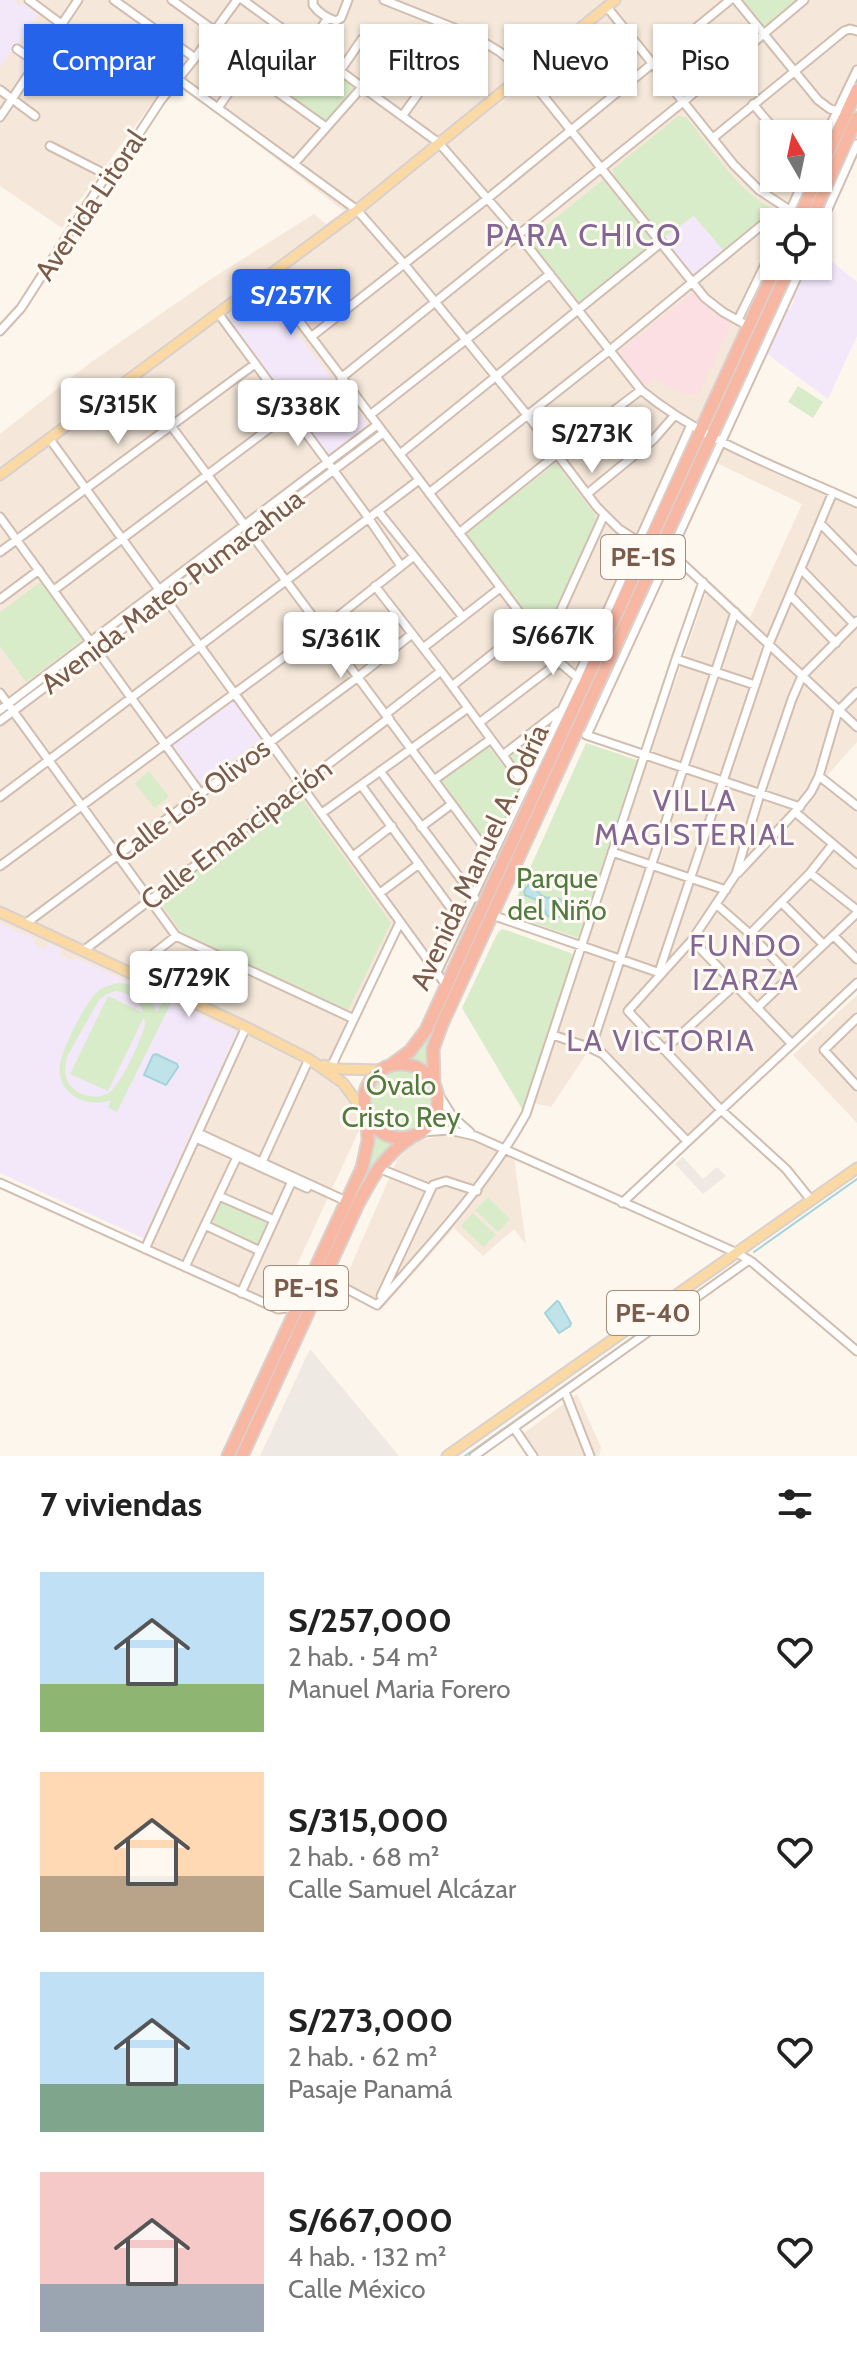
<!DOCTYPE html>
<html lang="es">
<meta charset="utf-8">
<style>
:root{--surface:#fff;--page:#f2f2f2;--text:#222;--muted:#767676;--accent:#2563eb}
body{margin:0;font-family:Cabin,sans-serif;background:var(--page);color:var(--text);height:100vh;display:flex;flex-direction:column;font-size:30px;white-space:nowrap}
*{box-sizing:border-box;margin:0}
p{font-size:26px;color:var(--muted)}
.icon{flex:none;width:44px;height:44px;fill:none;stroke:currentColor;stroke-width:2;stroke-linecap:round;stroke-linejoin:round}
.map{position:relative;height:1456px;overflow:hidden}
.drawer{display:flex;flex-direction:column;background:var(--surface);flex:1}
.drawer>*{flex:none}
.top-card{position:absolute;left:24px;top:24px;width:810px;height:72px;display:flex;gap:16px}
.needle{width:52px;rotate:351deg}
.fabs{position:absolute;left:760px;top:120px;display:grid;gap:16px}
.fabs a{display:grid;place-items:center;width:72px;height:72px;border-radius:0px;background:var(--surface);box-shadow:0 2px 6px #0004;font-size:40px}
.price{position:absolute;translate:-50% -68px;padding:0 18px;border-radius:8px;background:#fff;color:#222;font-size:26px;line-height:52px;filter:drop-shadow(0 2px 4px #0008)}
.price::after{content:'';position:absolute;left:50%;top:48px;width:24px;height:18px;margin-left:-12px;background:inherit;clip-path:polygon(0 0,100% 0,50% 100%)}
.price.current{background:var(--accent);color:#fff}
ul{padding:0;list-style:none}
li{display:flex;align-items:center;gap:24px;height:200px;padding:0 40px}
li span{display:grid;place-items:center;flex:none;width:224px;height:160px;border-radius:0px;color:#555}
li>.icon{margin-inline-start:auto}
span .icon{width:96px;height:96px;fill:#fffc;stroke-width:1}
li b{font-size:34px}
h2{display:flex;justify-content:space-between;align-items:center;height:96px;padding:0 40px;font-size:34px}
.tag{padding:0 28px;border-radius:0px;background:var(--surface);box-shadow:0 2px 6px #0004;font-size:28px;line-height:72px}
.tag.current{background:var(--accent);color:#fff}
.map>svg:first-child{display:block}
.residential{fill:#f5e8da}
.industrial{fill:#efe9e4}
.education{fill:#f3e8fa}
.medical{fill:#fbdfe3}
.green{fill:#d8ecc9;fill-rule:evenodd}
.water{fill:#bfe3e8;stroke:#a5d3da;stroke-width:2}
.lines{fill:none;stroke-linecap:round;stroke-linejoin:round}
.stream{stroke:#a5d3da;stroke-width:2}
.minor-casing{stroke:#d1beb0;stroke-width:11}
.major-casing{stroke:#dad1cd;stroke-width:13}
.highway-casing{stroke:#dad1cd;stroke-width:15}
.minor{stroke:#fff;stroke-width:7}
.major{stroke:#fbd9a5;stroke-width:9}
.highway{stroke:#f7b7a3;stroke-width:11}
.labels{text-anchor:middle;dominant-baseline:central;stroke-width:6;stroke-linejoin:round;paint-order:stroke}
.shield{fill:#fffaf3;stroke:#a28b7f;stroke-width:2}
.shield-label{font-size:26px;font-weight:bold;fill:#7a5c4d}
.street-label{font-size:28px;fill:#7a5c4d;stroke:#fffaf3}
.park-label{font-size:28px;fill:#537a41;stroke:#fffaf3}
.neighbourhood-label{font-size:30px;letter-spacing:2px;fill:#846695;stroke:#fffaf3}
.quarter-label{font-size:32px;letter-spacing:2px;fill:#846695;stroke:#fffaf3}
</style>
<div class="map">
<svg width="857" height="1456" viewBox="0 0 857 1456">
<rect width="100%" height="100%" fill="#fdf6ec"/>
<!-- residential -->
<path class="residential" d="M0,0H857V75L818,160V134H774V178H810L790,222H774V256L439,983L400,932L330,1078L349,1098L361,1126L279,1304L149,1246L143,1238L0,1173V434L90,363L211,279L314,214L326,224L344,211L171,78L74,208L62,228L0,186Z
M724,447L857,509V742L823,780L857,811V988L681,1143L608,1062L587,1053L551,1107L534,1103L603,891L710,581L750,618L802,504L717,463Z
M857,995V1123L793,1055Z
M450,1134L473,1139L514,1157L526,1245L514,1229L483,1256L454,1228L380,1311L340,1291L397,1160L412,1145L426,1139Z
M577,1394L601,1447L599,1456H533L520,1436Z"/>
<!-- industrial -->
<path class="industrial" d="M683,1157L703,1179L717,1167L726,1176L703,1194L675,1164Z
M310,1349L399,1456H260Z"/>
<!-- education -->
<path class="education" d="M0,0H13L19,5L25,4L39,14L0,67Z
M694,216L724,251L695,275L692,274L663,238Z
M818,250L857,282V336L828,399L767,354L787,309H790L794,302L793,297L807,266H818Z
M265,291L367,425L329,455L229,319V316Z
M234,701L261,739L199,783L173,745Z
M0,923L35,939L34,944L45,949L48,943L61,949L59,955L74,961L76,958L237,1032L143,1238L0,1173Z"/>
<!-- medical -->
<path class="medical" d="M694,292L706,306L732,324L698,395L682,393L653,379L646,386L619,358L620,351Z"/>
<!-- green -->
<path class="green" d="M740,0H797L764,28Z
M281,56L304,72L315,59L356,88L326,121L264,78Z
M678,116L686,117C711,148 735,187 770,208V212L724,251L694,216L663,238L614,177L613,169Z
M603,180L654,243L580,303L528,240Z
M798,386L823,402L813,418L788,402Z
M556,463L597,518L545,635L466,534Z
M43,580L85,638L26,682L0,646V612Z
M555,716L526,778L508,755Z
M586,743L637,760L578,938L509,915Z
M488,746L516,783L522,785L493,847H488L440,780Z
M149,771L169,797L154,808L135,783Z
M298,793L391,923L348,1010L183,935L158,899Z
M491,905L428,1056V1070L421,1065L404,1060L487,906Z
M503,929L571,953L574,958L522,1109L462,1008L498,932Z
M120,983C139,985 150,994 157,1012L164,999L171,1003L117,1112L108,1108L111,1100C87,1109 56,1094 60,1065C61,1050 86,1002 97,992C104,986 112,984 120,983ZM116,991C129,993 140,1001 144,1013L108,996L70,1074L108,1091L144,1017L145,1025C140,1042 123,1081 110,1092C97,1102 73,1095 67,1080C64,1071 65,1063 68,1055L99,1000L107,994Z
M367 1101a34 34 0 1 1 68 0a34 34 0 1 1-68 0Z
M370,1129L386,1139L399,1141L391,1147L286,1355L283,1351L363,1176Z
M488,1197L510,1219L498,1232L475,1210Z
M220,1201L269,1223L259,1247L209,1224Z
M473,1213L496,1235L483,1247L461,1226Z"/>
<!-- water -->
<path class="water" d="M530,884H532C547,906 547,893 566,901V910L561,917L547,916L541,902L525,895L524,890Z
M156,1054L177,1064L178,1067L166,1085L144,1075L153,1055Z
M557,1301L559,1302L571,1323L570,1326L559,1333L545,1313Z"/>
<g class="lines">
<!-- stream -->
<path class="stream" d="M754,1252L857,1179
M465,1456L738,1263"/>
<!-- minor casing -->
<g class="minor-casing">
<path id="minor" d="M29,0L92,47
M114,0L195,58
M172,0L215,31
M243,0L439,143L519,235L641,390C704,442 783,469 857,503
M313,0V5C318,12 327,18 336,21L341,18L348,0
M384,0L472,35L500,52L525,73L705,298L723,312L748,326
M736,0L818,100L830,109L846,113
M607,7L734,165L759,190L791,211
M307,48L328,18
M17,49L72,87
M245,69L326,127
M340,71L362,39
M178,79L357,210L405,265L528,416L597,507L619,529L647,547
M0,90L35,116
M372,93L402,49
M753,104L778,134
M218,108L275,25
M403,115L463,31
M0,117L78,0
M713,138L844,31L850,29L857,31
M50,146L107,175
M818,151L857,70
M294,164L363,86
M785,222L805,178
M818,231L857,144
M266,277L529,625L559,662L579,679
M218,313L365,513L401,566
M738,320L774,246
M0,331L21,308L102,182L127,152L161,100L195,58L237,0
M311,337L487,199L730,0
M134,376L492,858
M341,378L683,102L804,0
M370,415L550,274
M49,438L446,985
M400,454L662,242
M429,493L610,350L768,220L782,210L791,211
M587,494L653,440L675,415
M378,511L463,617
M0,517L201,794
M820,523L857,561
M459,533L557,454L641,390
M669,551L857,727
M0,552L255,364
M801,569L854,624
M375,586L441,671L521,780L528,782
M54,590L291,412
M790,595L836,643
M0,599L39,570
M545,645L604,515
M423,648L500,588
M676,659L755,685
M452,686L529,625
M0,693L176,936L354,1019
M0,710L377,425
M386,714L441,671
M0,721L383,433
M479,723L559,662
M586,735L800,807
M587,735L802,266
M503,755L558,712
M380,771L475,898
M819,776L857,806
M434,780L491,739
M361,785L461,922
M0,797L419,480
M795,812L857,864
M322,813L468,708
M421,827L452,804
M612,852L726,890
M353,856L392,826
M0,866L322,629L414,556
M738,873L795,812L811,792L819,776L838,711L857,692
M810,873L857,910
M380,893L419,864
M782,903L823,944
M716,904L750,934L790,976
M492,915L660,973
M25,924L358,677L412,634
M750,934L810,873L833,844
M834,936L857,959
M692,940L736,874L760,794L792,699L802,676L857,621
M83,951L389,718
M437,972L577,678L691,425
M659,972L769,644L833,492
M129,973L176,936
M757,1008L857,913
M857,1018L824,1050L857,1086
M553,1035L591,1048L603,1054L687,1141
M792,1044L692,940L628,1011L721,1110L786,1169L811,1200
M591,1048L735,612
M664,1050L735,985
M331,1067L400,922
M437,1092L453,1117L470,1132
M422,1132L449,1130L475,1136L737,1253L752,1262L857,1351
M198,1133L346,1201
M196,1138L307,1188
M262,1162L309,1059
M378,1168L431,1189
M0,1183L278,1309L298,1307
M219,1196L274,1220
M622,1203L857,983
M205,1225L260,1251
M145,1249L246,1027
M185,1267L237,1157
M324,1277L377,1305
M241,1293L292,1181
M381,1296L433,1185L446,1181L477,1191
M377,1305C431,1244 486,1186 526,1114L676,659L703,582
M565,1392L590,1456
M514,1428L533,1456
M474,1456L749,1260"/>
</g>
<!-- major casing -->
<g class="major-casing">
<path id="major" d="M0,475L357,210L615,0
M0,912L246,1027L309,1059L343,1083L365,1113
M324,1065L340,1069L380,1070
M447,1456L857,1168"/>
</g>
<!-- highway casing -->
<g class="highway-casing">
<path id="highway" d="M818,175L857,90
M797,222L817,178
M810,222L857,118
M364 1101a37 37 0 1 1 74 0a37 37 0 1 1-74 0Z
M391,1065L410,1051L426,1030L776,266
M434,1085L433,1049L442,1024L790,266
M228,1456L362,1168L368,1141L367,1116
M242,1456L357,1206C373,1176 384,1155 413,1136"/>
</g>
<!-- minor -->
<use href="#minor" class="minor"/>
<!-- major -->
<use href="#major" class="major"/>
<!-- highway -->
<use href="#highway" class="highway"/>
</g>
<g class="labels">
<!-- shield labels -->
<g class="shield">
<rect x="601" y="535" width="84" height="44" rx="6"/>
<rect x="264" y="1266" width="84" height="44" rx="6"/>
<rect x="607" y="1291" width="92" height="44" rx="6"/>
</g>
<g class="shield-label">
<text x="643" y="557">PE-1S</text>
<text x="306" y="1288">PE-1S</text>
<text x="653" y="1313">PE-40</text>
</g>
<!-- street labels -->
<g class="street-label">
<text transform="translate(90 205) rotate(-56)">Avenida Litoral</text>
<text transform="translate(172 591) rotate(-37)">Avenida Mateo Pumacahua</text>
<text transform="translate(192 800) rotate(-37)">Calle Los Olivos</text>
<text transform="translate(236 834) rotate(-37)">Calle Emancipación</text>
<text transform="translate(479 857) rotate(-65)">Avenida Manuel A. Odría</text>
</g>
<!-- park labels -->
<g class="park-label">
<text x="557" y="878">Parque<tspan x="557" dy="32">del Niño</tspan></text>
<text x="401" y="1085">Óvalo<tspan x="401" dy="32">Cristo Rey</tspan></text>
</g>
<!-- neighbourhood labels -->
<g class="neighbourhood-label">
<text x="695" y="800">VILLA<tspan x="695" dy="34">MAGISTERIAL</tspan></text>
<text x="746" y="945">FUNDO<tspan x="746" dy="34">IZARZA</tspan></text>
<text x="661" y="1040">LA VICTORIA</text>
</g>
<!-- quarter labels -->
<g class="quarter-label">
<text x="584" y="234">PARA CHICO</text>
</g>
</g>
</svg>
<div class="fabs">
<a><svg class="needle" viewBox="-14 -14 28 28"><path d="M0-13l5 13h-10z" fill="#e53935"/><path d="M0 13l5-13h-10z" fill="#767676"/></svg></a>
<a><svg class="icon" aria-label="locate" viewBox="0 0 24 24"><circle cx="12" cy="12" r="6"/><path d="M12 2v4M12 18v4M2 12h4M18 12h4"/></svg></a>
</div>
<b class="price current" style="left:291px;top:337px">S/257K</b>
<b class="price" style="left:118px;top:446px">S/315K</b>
<b class="price" style="left:298px;top:448px">S/338K</b>
<b class="price" style="left:592px;top:475px">S/273K</b>
<b class="price" style="left:553px;top:677px">S/667K</b>
<b class="price" style="left:341px;top:680px">S/361K</b>
<b class="price" style="left:189px;top:1019px">S/729K</b>
<div class="top-card">
<a class="tag current">Comprar</a>
<a class="tag">Alquilar</a>
<a class="tag">Filtros</a>
<a class="tag">Nuevo</a>
<a class="tag">Piso</a>
</div>
</div>
<section class="drawer">
<h2>7 viviendas<svg class="icon" aria-label="filters" viewBox="0 0 24 24"><path d="M4 7h16M4 17h16"/><circle cx="9" cy="7" r="2"/><circle cx="15" cy="17" r="2"/></svg></h2>
<ul>
<li><span style="background:linear-gradient(#bfe0f5 70%,#8fb573 0)"><svg class="icon" aria-label="home" viewBox="0 0 24 24"><path d="M3 11l9-7 9 7M6 9v11h12V9"/></svg></span><div><b>S/257,000</b><p>2 hab. · 54 m²</p><p>Manuel Maria Forero</p></div><svg class="icon" aria-label="heart" viewBox="0 0 24 24"><path d="M12 20l-8-8c-3-5 5-10 8-4 3-6 11-1 8 4z"/></svg></li>
<li><span style="background:linear-gradient(#ffd9b3 65%,#b9a48a 0)"><svg class="icon" aria-label="home" viewBox="0 0 24 24"><path d="M3 11l9-7 9 7M6 9v11h12V9"/></svg></span><div><b>S/315,000</b><p>2 hab. · 68 m²</p><p>Calle Samuel Alcázar</p></div><svg class="icon" aria-label="heart" viewBox="0 0 24 24"><path d="M12 20l-8-8c-3-5 5-10 8-4 3-6 11-1 8 4z"/></svg></li>
<li><span style="background:linear-gradient(#bfe0f5 70%,#7fa58c 0)"><svg class="icon" aria-label="home" viewBox="0 0 24 24"><path d="M3 11l9-7 9 7M6 9v11h12V9"/></svg></span><div><b>S/273,000</b><p>2 hab. · 62 m²</p><p>Pasaje Panamá</p></div><svg class="icon" aria-label="heart" viewBox="0 0 24 24"><path d="M12 20l-8-8c-3-5 5-10 8-4 3-6 11-1 8 4z"/></svg></li>
<li><span style="background:linear-gradient(#f6c9c9 70%,#9aa5b1 0)"><svg class="icon" aria-label="home" viewBox="0 0 24 24"><path d="M3 11l9-7 9 7M6 9v11h12V9"/></svg></span><div><b>S/667,000</b><p>4 hab. · 132 m²</p><p>Calle México</p></div><svg class="icon" aria-label="heart" viewBox="0 0 24 24"><path d="M12 20l-8-8c-3-5 5-10 8-4 3-6 11-1 8 4z"/></svg></li>
</ul>
</section>
